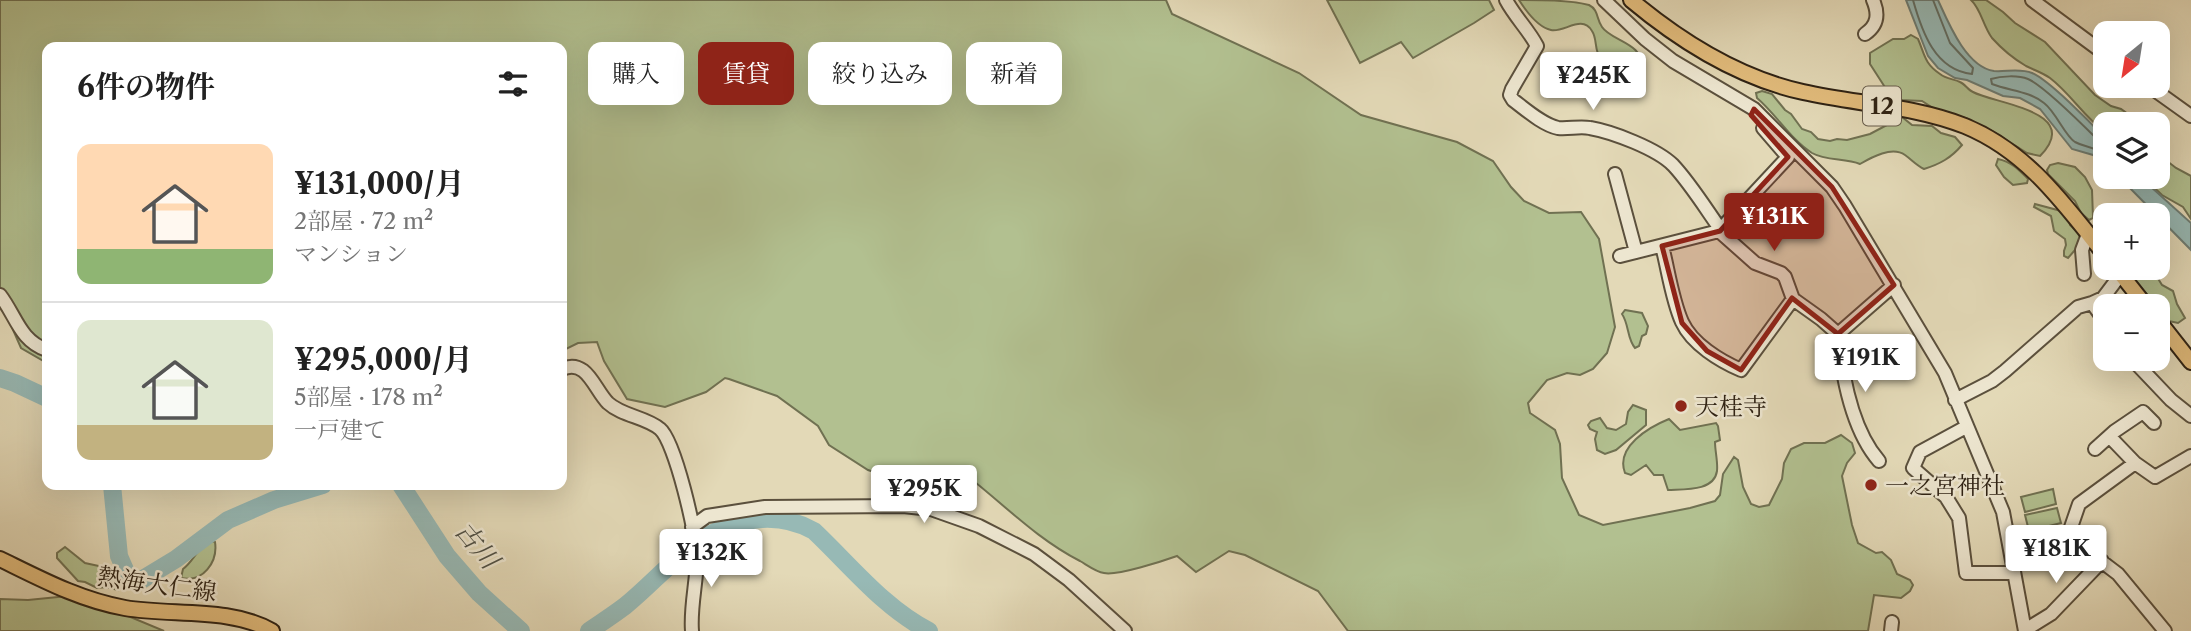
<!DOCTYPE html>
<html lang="ja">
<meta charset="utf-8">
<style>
:root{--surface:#fff;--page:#f6f6f6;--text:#222;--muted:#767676;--line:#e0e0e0;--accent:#8f2418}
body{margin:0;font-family:"Libre Caslon Text","Noto Serif JP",serif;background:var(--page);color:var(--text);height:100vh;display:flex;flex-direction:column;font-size:26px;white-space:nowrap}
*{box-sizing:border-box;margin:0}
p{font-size:23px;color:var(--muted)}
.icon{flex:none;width:38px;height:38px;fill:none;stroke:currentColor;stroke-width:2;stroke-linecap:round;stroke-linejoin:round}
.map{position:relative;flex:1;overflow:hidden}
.sheet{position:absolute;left:42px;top:42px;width:525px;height:448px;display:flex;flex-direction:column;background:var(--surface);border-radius:14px;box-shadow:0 7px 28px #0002}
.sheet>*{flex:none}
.banner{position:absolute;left:588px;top:42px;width:665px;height:63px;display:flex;gap:14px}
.needle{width:46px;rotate:210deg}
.controls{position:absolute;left:2093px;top:21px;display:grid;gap:14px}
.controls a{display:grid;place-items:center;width:77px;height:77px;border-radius:14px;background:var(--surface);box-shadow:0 7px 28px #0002;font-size:35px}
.price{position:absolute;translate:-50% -60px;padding:0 16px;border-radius:7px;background:#fff;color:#222;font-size:23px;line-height:46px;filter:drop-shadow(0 2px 4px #0008)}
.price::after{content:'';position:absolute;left:50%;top:42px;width:21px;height:16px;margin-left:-10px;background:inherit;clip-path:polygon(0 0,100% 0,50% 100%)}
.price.on{background:var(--accent);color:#fff}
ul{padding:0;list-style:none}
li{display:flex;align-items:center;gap:21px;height:175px;padding:0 35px}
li+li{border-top:2px solid var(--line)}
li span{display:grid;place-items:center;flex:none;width:196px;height:140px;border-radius:14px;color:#555}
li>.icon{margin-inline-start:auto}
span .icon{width:84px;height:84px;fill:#fffc;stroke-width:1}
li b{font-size:30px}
h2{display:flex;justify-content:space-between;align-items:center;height:84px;padding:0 35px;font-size:30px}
.pill{padding:0 24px;border-radius:14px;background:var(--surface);box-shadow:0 7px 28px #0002;font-size:24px;line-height:63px}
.pill.on{background:var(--accent);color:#fff}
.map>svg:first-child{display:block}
.green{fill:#b2c090;stroke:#707152;stroke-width:2}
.water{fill:#97b9b5;stroke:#6d7d75;stroke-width:2}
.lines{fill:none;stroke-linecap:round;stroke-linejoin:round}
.shore{stroke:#626e64;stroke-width:2}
.river{stroke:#97b9b5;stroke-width:18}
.minor-casing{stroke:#5b503d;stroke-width:16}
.major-casing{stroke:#2e2214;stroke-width:18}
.minor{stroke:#ede6d0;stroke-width:12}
.major{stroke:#e2bc7c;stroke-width:14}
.marked{fill:#8f2418;fill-opacity:0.2;stroke:#8f2418;stroke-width:5;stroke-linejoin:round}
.poi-dot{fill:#8f2418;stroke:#ede6d0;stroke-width:2.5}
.labels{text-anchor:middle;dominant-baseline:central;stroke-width:5;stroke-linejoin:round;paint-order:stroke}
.shield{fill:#ede6d0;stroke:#675d4c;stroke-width:2}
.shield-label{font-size:23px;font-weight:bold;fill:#2e2214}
.poi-label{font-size:24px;fill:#2e2214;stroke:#ede6d0;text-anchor:start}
.street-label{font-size:24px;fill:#2e2214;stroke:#ede6d0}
.water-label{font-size:26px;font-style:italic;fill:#4e4f44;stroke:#ede6d0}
</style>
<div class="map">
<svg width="2191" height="631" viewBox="0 0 2191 631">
<rect width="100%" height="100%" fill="#e3d9b7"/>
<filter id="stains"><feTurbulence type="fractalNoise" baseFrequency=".00286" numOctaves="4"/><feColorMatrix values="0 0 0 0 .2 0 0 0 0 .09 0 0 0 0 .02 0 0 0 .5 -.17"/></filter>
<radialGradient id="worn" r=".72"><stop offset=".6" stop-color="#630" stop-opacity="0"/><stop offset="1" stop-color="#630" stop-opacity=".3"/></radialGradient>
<!-- green -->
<path class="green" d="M0,0H1166L1172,14L1299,73L1361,115L1457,142L1493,161L1511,187L1524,201L1549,213L1581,212L1599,239L1615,327L1607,353L1593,369L1580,375L1567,373L1547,380L1528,403L1530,413L1555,430L1560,444L1562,478L1579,515L1603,525L1690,508L1715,501L1720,495L1723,474L1734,457L1738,460L1743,487L1751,504L1759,507L1769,505L1782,479L1784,463L1791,449L1804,443H1825L1841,435L1852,443L1855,453L1847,463L1842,476L1852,525L1858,543L1876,553L1882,552L1891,560L1897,574L1910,580L1913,585L1910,591L1901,598L1874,595L1868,631H1348L1318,591L1245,555L1229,551L1196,572L1177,556C1163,561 1117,576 1104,573C1096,572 1087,565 1080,561C1033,537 999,499 957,468L925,475L906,473L883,475L868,470L829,445L818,426L777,396L729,379L725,378L706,392L665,407L627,399L604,361L597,342L578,343L562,351V47H47V363L21,348L7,316L0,308Z
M1327,0H1489L1494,10L1474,23L1413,58L1401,42L1360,63Z
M1519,0C1541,0 1568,0 1589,5C1599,10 1596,19 1602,27C1611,41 1646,44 1640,67C1638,75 1629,83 1622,87C1612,92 1595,96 1585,92L1586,87L1597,77L1602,62C1593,49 1598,40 1592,31C1582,14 1564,33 1551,30C1537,27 1526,11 1519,0Z
M1971,0H1986L2003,12L2015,23L2045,42L2095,95L2111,106L2121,109L2136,120L2138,124H2105V132C2084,117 2071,94 2050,78C2043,73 2034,70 2026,66C2014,59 2001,48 1992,38C1983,26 1981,9 1971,0Z
M1911,35L1918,39C1925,55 1924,63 1940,74C1946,79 1954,79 1960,82C1965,84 1968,90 1973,92C1995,104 2084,111 2040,156L2027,153L1992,131L1978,126L1971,120L1933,108L1922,101L1900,100L1890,95L1870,64V53L1893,39H1904Z
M1762,91L1772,94L1785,110L1791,114L1802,129L1811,132L1818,139L1830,141L1837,139L1847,140L1870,134L1902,117L1912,125L1932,126L1941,133L1955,137L1962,145C1951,158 1940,164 1924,169C1916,165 1912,160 1905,155C1892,146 1872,157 1860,164C1845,158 1826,161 1812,153C1791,140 1776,114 1757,98L1756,93Z
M2158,154L2176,168L2191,176V219L2183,207L2162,195L2143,177H2158Z
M1998,159C2012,162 2019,170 2028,179L2027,183L2013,185L2004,177L1996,165Z
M2058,163L2075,167L2085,177L2092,190L2093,218L2089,220L2081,213L2075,201L2048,174L2047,170L2050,165Z
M2035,204L2061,211L2069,220L2070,225L2082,236L2079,249L2075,250L2068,258L2064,256V251L2066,245L2065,239L2054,231L2051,216L2034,207Z
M2125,268H2146L2154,272L2162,285L2173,291L2177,304L2185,318L2178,323L2169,321Z
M1625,310L1642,313L1648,326L1646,334L1642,336L1639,346L1635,348C1627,339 1629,324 1622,314Z
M1633,405L1646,410V425L1616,450L1605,454L1597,450L1595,439L1597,432L1590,429L1588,425L1591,421L1600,418L1607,428L1616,430L1626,424L1628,412Z
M1669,419L1680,430L1716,423L1718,426L1720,440L1715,442C1715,451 1718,462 1717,471C1714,492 1683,489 1668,490L1663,475H1654L1646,465L1631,475L1625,473C1615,447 1649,427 1669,419Z
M2053,489L2056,504L2025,512L2021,497Z
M2057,508L2061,523L2029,531L2025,515Z
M212,541L215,542C218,562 203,583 181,578L183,569C194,561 197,547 212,541Z
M65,547L85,563L113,569L121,586L118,590L107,587L97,588L85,582L78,581L57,558V553Z
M68,596L92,601L164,631H0V599L28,600Z"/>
<!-- water -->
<path class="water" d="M1906,0H1938C1948,22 1966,67 1994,71C2006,72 2020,68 2032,73C2049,80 2091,123 2105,138V165L2093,155L2072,149L2040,109L2020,98L2003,96L1967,80L1955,78L1938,68L1928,56Z
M2119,177H2140L2191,223V250Z"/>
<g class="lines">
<!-- shore -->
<path class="shore" d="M1913,0C1922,32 1935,70 1972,74L1973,68L1950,43L1933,0
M2105,142L2098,140C2085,127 2043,85 2028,79C2018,75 2001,76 1991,79L1992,84C2010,91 2029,91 2044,103C2056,112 2065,136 2075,142C2086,148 2095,146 2105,156"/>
<!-- river -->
<path class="river" d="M0,378L15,383L47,398
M112,485L119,556L129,579L138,582L176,559L228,520L274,500L323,485
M401,485L447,556L479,593L521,631
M589,631C601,623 613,615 625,606C669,570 700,523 762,519C781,518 798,522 814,531C851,566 884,608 929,631"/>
<!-- minor casing -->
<g class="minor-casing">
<path id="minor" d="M1506,0C1515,17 1528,29 1537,46L1512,89L1510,95L1513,100C1525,109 1543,125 1558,128C1569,129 1580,126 1590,128C1613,132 1657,149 1673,165C1690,183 1706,209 1721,230
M1604,0L1645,39L1673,61L1754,109L1832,187L1845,206L1945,373L2003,512L2025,631
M2032,0L2105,54
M1865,34C1878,25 1879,14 1873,0
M2149,86L2191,116
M1615,174L1636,252
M1719,231L1755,263L1781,273L1785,277L1793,299
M1662,246C1668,269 1672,300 1682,322C1692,344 1720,361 1741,370L1793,299L1821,319L1838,334L1894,285
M1620,256L1719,231L1788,157L1763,128
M2084,274L2082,250L2088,234
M0,295C16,316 20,341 47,350
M2092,303L2103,298L2121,274
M1838,334C1842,375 1852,430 1879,461
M2132,359L2171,400L2191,416
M562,369C587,358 594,389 608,403C622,416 646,417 660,429C675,441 697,536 697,557C697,581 690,607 692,631
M1955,400L1992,381L2005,371L2078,307L2092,303L2105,321
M1966,427L1920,452L1913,468L1946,497L1959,518L1966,573H2014
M2110,437L2135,463
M2095,449L2115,431L2143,412L2154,423
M692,527L707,516L765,507L903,506L931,509L979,526L1034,554L1069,580L1125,631
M2025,630L2051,614L2102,561
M1891,631L1892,622
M2165,631L2118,574L2068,536L2079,504L2135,463L2155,477L2191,456"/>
</g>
<!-- major casing -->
<g class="major-casing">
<path id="major" d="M1631,0C1680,41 1739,78 1803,92C1857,104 1915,106 1965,126C2028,152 2064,204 2105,255
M2116,268L2146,306
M2158,320L2191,362
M0,559C41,579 80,600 125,608C172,616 230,607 272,631"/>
</g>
<!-- minor -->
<use href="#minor" class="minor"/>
<!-- major -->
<use href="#major" class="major"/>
</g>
<!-- marked area -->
<path class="marked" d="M1754,109L1832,187L1894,285L1838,334L1792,298L1741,370L1707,351L1682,323L1662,246L1720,231L1788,157L1751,115Z"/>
<!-- markers -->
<g class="poi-dot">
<circle cx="1681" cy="406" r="7"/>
<circle cx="1871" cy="485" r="7"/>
</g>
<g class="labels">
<!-- shield labels -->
<rect class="shield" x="1863" y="86.5" width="38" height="39" rx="5"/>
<g class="shield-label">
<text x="1882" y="106">12</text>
</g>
<!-- poi labels -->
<g class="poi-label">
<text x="1695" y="406">天桂寺</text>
<text x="1885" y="485">一之宮神社</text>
</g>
<!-- street labels -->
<g class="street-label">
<text transform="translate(157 584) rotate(8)">熱海大仁線</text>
</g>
<!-- water labels -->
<g class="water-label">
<text transform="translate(477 545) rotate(50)">古川</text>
</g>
</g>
<rect width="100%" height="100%" filter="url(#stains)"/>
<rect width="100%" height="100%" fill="url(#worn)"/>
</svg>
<div class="controls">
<a><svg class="needle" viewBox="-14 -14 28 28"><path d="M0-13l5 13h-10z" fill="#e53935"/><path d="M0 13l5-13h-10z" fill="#767676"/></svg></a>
<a><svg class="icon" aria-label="layers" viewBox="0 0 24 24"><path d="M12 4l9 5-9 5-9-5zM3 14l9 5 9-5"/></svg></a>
<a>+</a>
<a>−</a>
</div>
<b class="price" style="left:1593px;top:112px">¥245K</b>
<b class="price on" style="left:1774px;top:253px">¥131K</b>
<b class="price" style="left:1865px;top:394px">¥191K</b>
<b class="price" style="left:924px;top:525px">¥295K</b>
<b class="price" style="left:2056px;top:585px">¥181K</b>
<b class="price" style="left:711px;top:589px">¥132K</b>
<div class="banner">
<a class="pill">購入</a>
<a class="pill on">賃貸</a>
<a class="pill">絞り込み</a>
<a class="pill">新着</a>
</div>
<section class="sheet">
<h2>6件の物件<svg class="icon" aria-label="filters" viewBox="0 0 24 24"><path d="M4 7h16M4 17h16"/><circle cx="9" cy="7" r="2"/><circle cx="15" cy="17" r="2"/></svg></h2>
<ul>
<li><span style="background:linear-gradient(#ffd9b3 75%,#8fb573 0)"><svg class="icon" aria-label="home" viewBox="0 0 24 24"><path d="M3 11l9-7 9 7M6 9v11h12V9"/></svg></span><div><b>¥131,000/月</b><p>2部屋 · 72 m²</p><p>マンション</p></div></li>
<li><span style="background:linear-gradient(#dfe7d0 75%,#c2b280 0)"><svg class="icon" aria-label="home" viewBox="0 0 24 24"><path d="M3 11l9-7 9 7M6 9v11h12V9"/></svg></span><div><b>¥295,000/月</b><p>5部屋 · 178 m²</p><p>一戸建て</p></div></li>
</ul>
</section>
</div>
